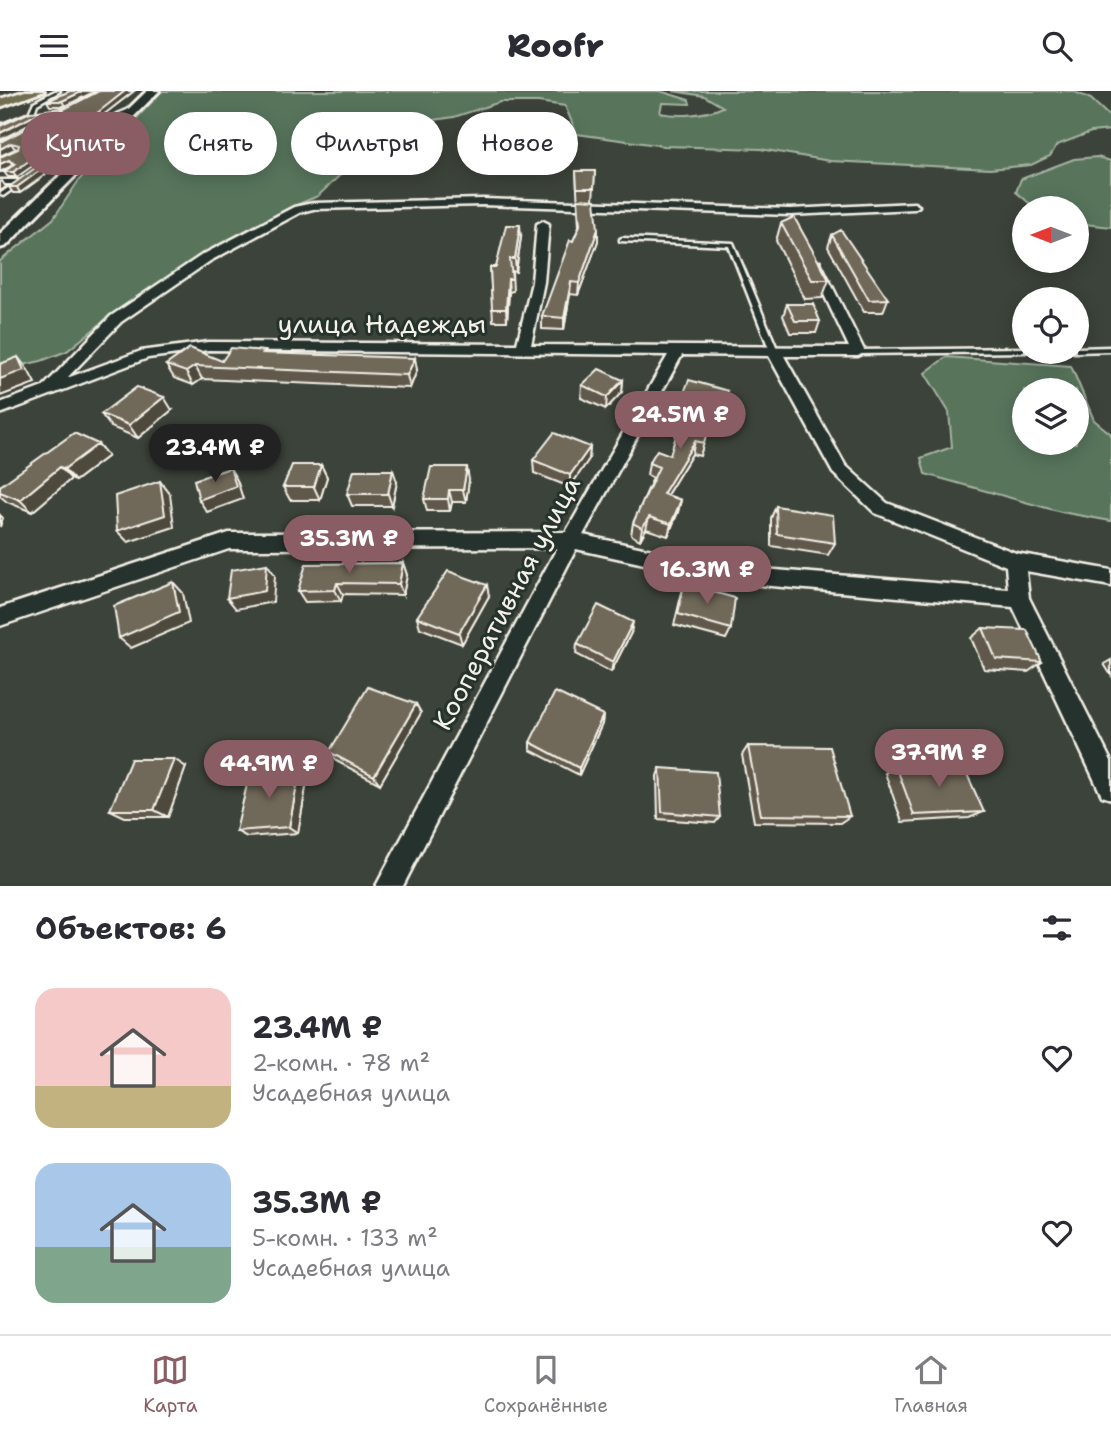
<!DOCTYPE html>
<html lang="ru">
<meta charset="utf-8">
<style>
:root{--surface:#fff;--page:#f7f7f7;--text:#2b2b33;--muted:#7c7c81;--line:#e1e1e2;--accent:#8a5d65}
body{margin:0;font-family:"Shantell Sans",sans-serif;background:var(--page);color:var(--text);height:100vh;display:flex;flex-direction:column;font-size:26px;white-space:nowrap}
*{box-sizing:border-box;margin:0}
p{font-size:23px;color:var(--muted)}
.icon{flex:none;width:38px;height:38px;fill:none;stroke:currentColor;stroke-width:2;stroke-linecap:round;stroke-linejoin:round}
.map{position:relative;height:795px;overflow:hidden}
.panel{display:flex;flex-direction:column;background:var(--surface);flex:1}
.panel>*{flex:none}
.hud{position:absolute;left:21px;top:21px;width:700px;height:63px;display:flex;gap:14px}
.needle{width:46px;rotate:270deg}
.buttons{position:absolute;left:1012px;top:105px;display:grid;gap:14px}
.buttons a{display:grid;place-items:center;width:77px;height:77px;border-radius:50%;background:var(--surface);box-shadow:0 4px 18px #0003;font-size:35px}
.price{position:absolute;translate:-50% -60px;padding:0 16px;border-radius:24px;background:var(--accent);color:#fff;font-size:23px;line-height:46px;filter:drop-shadow(0 2px 4px #0008)}
.price::after{content:'';position:absolute;left:50%;top:42px;width:21px;height:16px;margin-left:-10px;background:inherit;clip-path:polygon(0 0,100% 0,50% 100%)}
.price.selected{background:#222;color:#fff}
ul{padding:0;list-style:none}
li{display:flex;align-items:center;gap:21px;height:175px;padding:0 35px}
li span{display:grid;place-items:center;flex:none;width:196px;height:140px;border-radius:21px;color:#555}
li>.icon{margin-inline-start:auto}
span .icon{width:84px;height:84px;fill:#fffc;stroke-width:1}
li b{font-size:30px}
h2{display:flex;justify-content:space-between;align-items:center;height:84px;padding:0 35px;font-size:30px}
.chip{padding:0 24px;border-radius:32px;background:var(--surface);box-shadow:0 4px 18px #0003;font-size:24px;line-height:63px}
.chip.selected{background:var(--accent);color:#fff}
header{display:flex;justify-content:space-between;align-items:center;height:91px;padding:0 35px;background:var(--surface);font-size:32px;font-weight:800}
.menu{display:flex;justify-content:space-around;align-items:center;height:98px;border-top:2px solid var(--line);background:var(--surface);font-size:19px;color:var(--muted)}
.menu a{display:grid;justify-items:center;gap:4px}
.menu .selected{color:var(--accent)}
.map>svg:first-child{display:block}
.green{fill:#58755c;stroke:#a6b3a2;stroke-width:2;fill-rule:evenodd}
.lines{fill:none;stroke-linecap:round;stroke-linejoin:round}
.lane-casing{stroke:#f4f1e8;stroke-width:5}
.street-casing{stroke:#f4f1e8;stroke-width:5}
.secondary-casing{stroke:#f4f1e8;stroke-width:6}
.primary-casing{stroke:#f4f1e8;stroke-width:6}
.lane{fill:#26332d;fill-rule:evenodd}
.street{fill:#26332d;fill-rule:evenodd}
.secondary{fill:#26332d;fill-rule:evenodd}
.primary{fill:#726e52;fill-rule:evenodd}
.wall{fill:#60594c;stroke:#f4f1e8;stroke-width:2}
.shaded-wall{fill:#4e493e;stroke:#f4f1e8;stroke-width:2}
.building{fill:#706858;stroke:#f4f1e8;stroke-width:2}
.labels{text-anchor:middle;dominant-baseline:central;stroke-width:6;stroke-linejoin:round;paint-order:stroke}
.street-label{font-size:26px;fill:#f4f1e8;stroke:#26332d}
</style>
<header><svg class="icon" aria-label="menu" viewBox="0 0 24 24"><path d="M4 6h16M4 12h16M4 18h16"/></svg>Roofr<svg class="icon" aria-label="search" viewBox="0 0 24 24"><circle cx="10" cy="10" r="6"/><path d="M15 15l6 6"/></svg></header>
<div class="map">
<svg width="1111" height="795" viewBox="0 0 1111 795">
<rect width="100%" height="100%" fill="#3c433a"/>
<filter id="ink" filterUnits="userSpaceOnUse"><feTurbulence type="fractalNoise" baseFrequency=".0143" numOctaves="2"/><feDisplacementMap in="SourceGraphic" scale="14" xChannelSelector="R" yChannelSelector="G"/><feConvolveMatrix kernelMatrix="1 2 1 2 8 2 1 2 1" color-interpolation-filters="sRGB"/></filter>
<g filter="url(#ink)">
<!-- green -->
<path class="green" d="M162,0H660L689,9L690,13L662,12L660,22C678,26 706,24 723,16L704,5L673,0H1073L1091,8L1111,27V39L1091,41L1057,54L1050,65L1031,74L990,78L830,70L760,58L664,55L577,43L565,15L538,11H500L454,26L421,31L377,49L318,105L287,118L197,166L109,226L67,260L41,270L0,279V170L53,128L79,89Z
M1097,66L1111,70V136L1076,132V117H1035L1016,101L1021,88L1074,68Z
M946,266L1071,275L1094,329L1111,343V430L1061,421L925,383L921,367L952,356L949,321L925,282ZM1024,299H1076V352H1024Z"/>
<g class="lines">
<!-- lane casing -->
<g class="lane-casing">
<path id="lane" d="M55,0H60L37,13L34,22L73,17L75,19L33,24L0,37V34L29,22L34,11Z
M132,17L136,18L100,34L48,72L44,71L96,32Z
M0,89H18L21,92L3,105L0,103L1,102L14,93H0Z
M622,147L733,152L778,260L777,262H774L770,260L729,155L620,150V148Z
M1111,256V260L1076,261H1074H1076V257Z
M1024,257V261H1026L858,263L854,261L858,259Z"/>
</g>
<!-- street casing -->
<g class="street-casing">
<path id="street" d="M483,108L790,118L914,112L919,115L914,118L790,124L483,114L313,118L301,121L210,170L121,231L67,287L141,260L208,251L517,253L532,191L537,133L543,130L549,133L544,191L531,254L849,256L810,174L820,171L865,261L858,265H784L845,374L887,412L1016,462L1111,479V495L1026,480L1029,507L1111,670V708L1102,705L1013,516L726,491L576,458L403,795H376L557,457L229,458L0,535V517L229,442L566,441L668,264L208,259L148,267L0,323V312L43,296L111,225L202,164L294,116L313,112ZM682,264L769,265L833,382L875,422L1006,475L1008,498L726,475L583,444Z"/>
</g>
<!-- secondary casing -->
<g class="secondary-casing">
<path id="secondary" d="M147,0H159L6,155L0,157V143Z"/>
</g>
<!-- primary casing -->
<g class="primary-casing">
<path id="primary" d="M25,0H44L0,16V8Z"/>
</g>
<!-- lane -->
<use href="#lane" class="lane"/>
<!-- street -->
<use href="#street" class="street"/>
<!-- secondary -->
<use href="#secondary" class="secondary"/>
<!-- primary -->
<use href="#primary" class="primary"/>
</g>
<!-- wall -->
<path class="wall" d="M70,0L65,15H50L47,10Z
M99,0H134L98,28L17,86H8L4,81L13,74L0,81L17,58L0,51Z
M61,64L64,70L20,102H13L9,96Z
M576,80H595L593,109L598,150L578,204L570,203L564,239L542,238V225L579,136Z
M781,132L829,189L822,207L805,208L776,150Z
M832,144L888,208L883,221H864L828,156Z
M521,146L516,181L512,180L513,200L509,201L507,230H493L490,176H496Z
M787,213L820,230L816,242H790L783,225Z
M266,262L417,279L410,297L202,288L193,294L174,287L166,274L222,270Z
M623,289L622,301L606,318L581,307L582,294Z
M682,307L724,312L718,330L711,328L700,365L692,363L667,404L681,409L678,421L668,445L646,438L640,449L631,444L633,432L653,387L647,384L649,372L670,364L684,321L679,319Z
M172,319L138,347L111,336L101,323Z
M98,353L108,365L75,390L71,388L32,421L7,411L0,405V395Z
M590,356L589,368L570,396L534,382L533,369Z
M321,374L327,386L320,409H290L283,396Z
M469,389L466,411H452L450,420H427L424,408Z
M397,391L392,415H352L347,403Z
M776,415L835,452L828,464L771,455V427Z
M403,472L407,484L403,504L343,503L341,510L305,511L298,500Z
M684,493L731,538L726,548L674,534Z
M489,505L462,553L420,537L417,526Z
M983,537L1042,571L1028,581L984,578L971,547Z
M631,542L611,581L576,563L577,553Z
M1111,569V584L1104,573Z
M416,613L421,622L380,693L336,670L329,661Z
M603,624L602,633L579,684L530,659V651Z
M748,655L850,725L840,732L754,731L742,664Z
M896,675L984,721L969,727L902,731L885,682Z
M186,676L168,726H125L110,719Z
M660,677L720,726L715,732L658,728L657,685Z
M308,685L298,742L247,746L236,740Z"/>
<!-- shaded-wall -->
<path class="shaded-wall" d="M83,0H96L65,15L62,10Z
M125,0H134L98,28L17,86L13,81Z
M43,20L46,25L0,49V42Z
M11,52L15,58L0,65V58Z
M61,64L64,70L20,102L17,96Z
M9,69L13,74L0,81V73Z
M2,90L6,96L0,100V91Z
M520,134L521,146L516,181L515,168Z
M598,138V150L578,204L579,192Z
M508,188L509,201L507,230L506,218Z
M571,191L570,203L564,239V227Z
M18,266L28,279L35,292L0,305V288Z
M415,267L417,279L410,297L407,284Z
M195,275L202,288L193,294L186,281Z
M623,289L622,301L606,318L607,306Z
M164,306L172,319L138,347L129,334Z
M695,350L692,363L660,415L663,403Z
M98,353L108,365L75,390L64,378Z
M590,356L589,368L570,396V384Z
M321,374L327,386L320,409L314,396Z
M60,376L71,388L32,421L20,409Z
M467,376L469,389L466,411L463,399Z
M230,377L237,389L243,408L207,421L199,409Z
M393,379L397,391L392,415L388,403Z
M160,390L170,403L174,436L128,451L117,440Z
M449,399L452,411L450,420L448,408Z
M681,409L678,421L668,445L671,433Z
M0,424L3,427L0,436Z
M649,426L646,438L640,449L642,437Z
M403,472L407,484L403,504L399,493Z
M267,473L275,484L273,511L236,518L227,507Z
M173,491L183,502L189,532L131,557L119,547Z
M337,492L343,503L341,510L335,499Z
M487,494L489,505L462,553L459,542Z
M633,531L631,542L611,581L613,571Z
M416,613L421,622L380,693L374,685Z
M603,624L602,633L579,684V677Z
M174,668L186,676L168,726L154,719Z
M300,678L308,685L298,742L289,736Z"/>
<!-- building -->
<path class="building" d="M70,0H83L62,10H47Z
M99,0H125L96,23L13,81H4L15,73L9,69L0,73V66L18,58L19,54L11,52L0,58V51Z
M43,20L0,42V35L30,21Z
M53,64H61L17,96H9Z
M576,80H595L594,97H577Z
M578,108L595,109L598,138L579,192L571,191L564,227L542,225L570,149L573,150L580,134Z
M794,126L829,189H812L781,132Z
M506,134H520L515,168H510L512,188H508L506,218H492L490,176H496Z
M841,139L888,208L869,209L832,144Z
M787,213H813L820,230H795Z
M190,257L222,270L231,257L265,260L263,262L415,267L407,284L195,275L186,281L166,274Z
M18,266L24,279L0,288V273Z
M599,278L623,289L607,306L582,294Z
M689,289L728,300L721,317L714,316L704,352L695,350L663,403L681,409L671,433L649,426L642,437L633,432L659,376L649,372L657,359L670,364L688,308L682,307Z
M137,296L164,306L129,334L101,323Z
M74,342L98,353L64,378L60,376L20,409L0,401V395Z
M554,342L590,356L570,384L533,369Z
M292,374H321L314,396H283Z
M431,376H467L463,399H449L448,408H424Z
M230,377L236,395L199,409L194,389Z
M354,379H393L388,403H347Z
M160,390L165,424L117,440L115,405Z
M776,415L833,424L835,452L777,443Z
M403,472L399,493L337,492L335,499L298,500L306,473Z
M267,473L265,500L227,507L231,479Z
M448,480L487,494L459,542L417,526Z
M173,491L179,521L119,547L114,515Z
M684,493L735,507L731,538L678,523Z
M598,514L633,531L613,571L577,553Z
M983,537L1027,539L1042,571L996,568Z
M368,596L416,613L374,685L329,661Z
M555,601L603,624L579,677L530,651Z
M748,655L830,656L850,725L761,724Z
M131,668H174L154,719H110Z
M962,672L984,721L914,724L896,675Z
M660,677L716,681L720,726L662,721Z
M300,678L289,736L236,740L250,681Z"/>
</g>
<g class="labels">
<!-- street labels -->
<g class="street-label">
<text x="382" y="232">улица Надежды</text>
<text transform="translate(506 512) rotate(-62)">Кооперативная улица</text>
</g>
</g>
</svg>
<div class="buttons">
<a><svg class="needle" viewBox="-14 -14 28 28"><path d="M0-13l5 13h-10z" fill="#e53935"/><path d="M0 13l5-13h-10z" fill="#7c7c81"/></svg></a>
<a><svg class="icon" aria-label="locate" viewBox="0 0 24 24"><circle cx="12" cy="12" r="6"/><path d="M12 2v4M12 18v4M2 12h4M18 12h4"/></svg></a>
<a><svg class="icon" aria-label="layers" viewBox="0 0 24 24"><path d="M12 4l9 5-9 5-9-5zM3 14l9 5 9-5"/></svg></a>
</div>
<b class="price" style="left:680px;top:360px">24.5M ₽</b>
<b class="price selected" style="left:215px;top:393px">23.4M ₽</b>
<b class="price" style="left:349px;top:484px">35.3M ₽</b>
<b class="price" style="left:707px;top:515px">16.3M ₽</b>
<b class="price" style="left:939px;top:698px">37.9M ₽</b>
<b class="price" style="left:269px;top:709px">44.9M ₽</b>
<div class="hud">
<a class="chip selected">Купить</a>
<a class="chip">Снять</a>
<a class="chip">Фильтры</a>
<a class="chip">Новое</a>
</div>
</div>
<section class="panel">
<h2>Объектов: 6<svg class="icon" aria-label="filters" viewBox="0 0 24 24"><path d="M4 7h16M4 17h16"/><circle cx="9" cy="7" r="2"/><circle cx="15" cy="17" r="2"/></svg></h2>
<ul>
<li><span style="background:linear-gradient(#f6c9c9 70%,#c2b280 0)"><svg class="icon" aria-label="home" viewBox="0 0 24 24"><path d="M3 11l9-7 9 7M6 9v11h12V9"/></svg></span><div><b>23.4M ₽</b><p>2-комн. · 78 m²</p><p>Усадебная улица</p></div><svg class="icon" aria-label="heart" viewBox="0 0 24 24"><path d="M12 20l-8-8c-3-5 5-10 8-4 3-6 11-1 8 4z"/></svg></li>
<li><span style="background:linear-gradient(#a9c7e8 60%,#7fa58c 0)"><svg class="icon" aria-label="home" viewBox="0 0 24 24"><path d="M3 11l9-7 9 7M6 9v11h12V9"/></svg></span><div><b>35.3M ₽</b><p>5-комн. · 133 m²</p><p>Усадебная улица</p></div><svg class="icon" aria-label="heart" viewBox="0 0 24 24"><path d="M12 20l-8-8c-3-5 5-10 8-4 3-6 11-1 8 4z"/></svg></li>
</ul>
</section>
<nav class="menu">
<a class="selected"><svg class="icon" aria-label="map" viewBox="0 0 24 24"><path d="M3 6l6-2 6 2 6-2v14l-6 2-6-2-6 2zM9 4v14M15 6v14"/></svg>Карта</a>
<a><svg class="icon" aria-label="saved" viewBox="0 0 24 24"><path d="M7 4h10v16l-5-4-5 4z"/></svg>Сохранённые</a>
<a><svg class="icon" aria-label="home" viewBox="0 0 24 24"><path d="M3 11l9-7 9 7M6 9v11h12V9"/></svg>Главная</a>
</nav>
